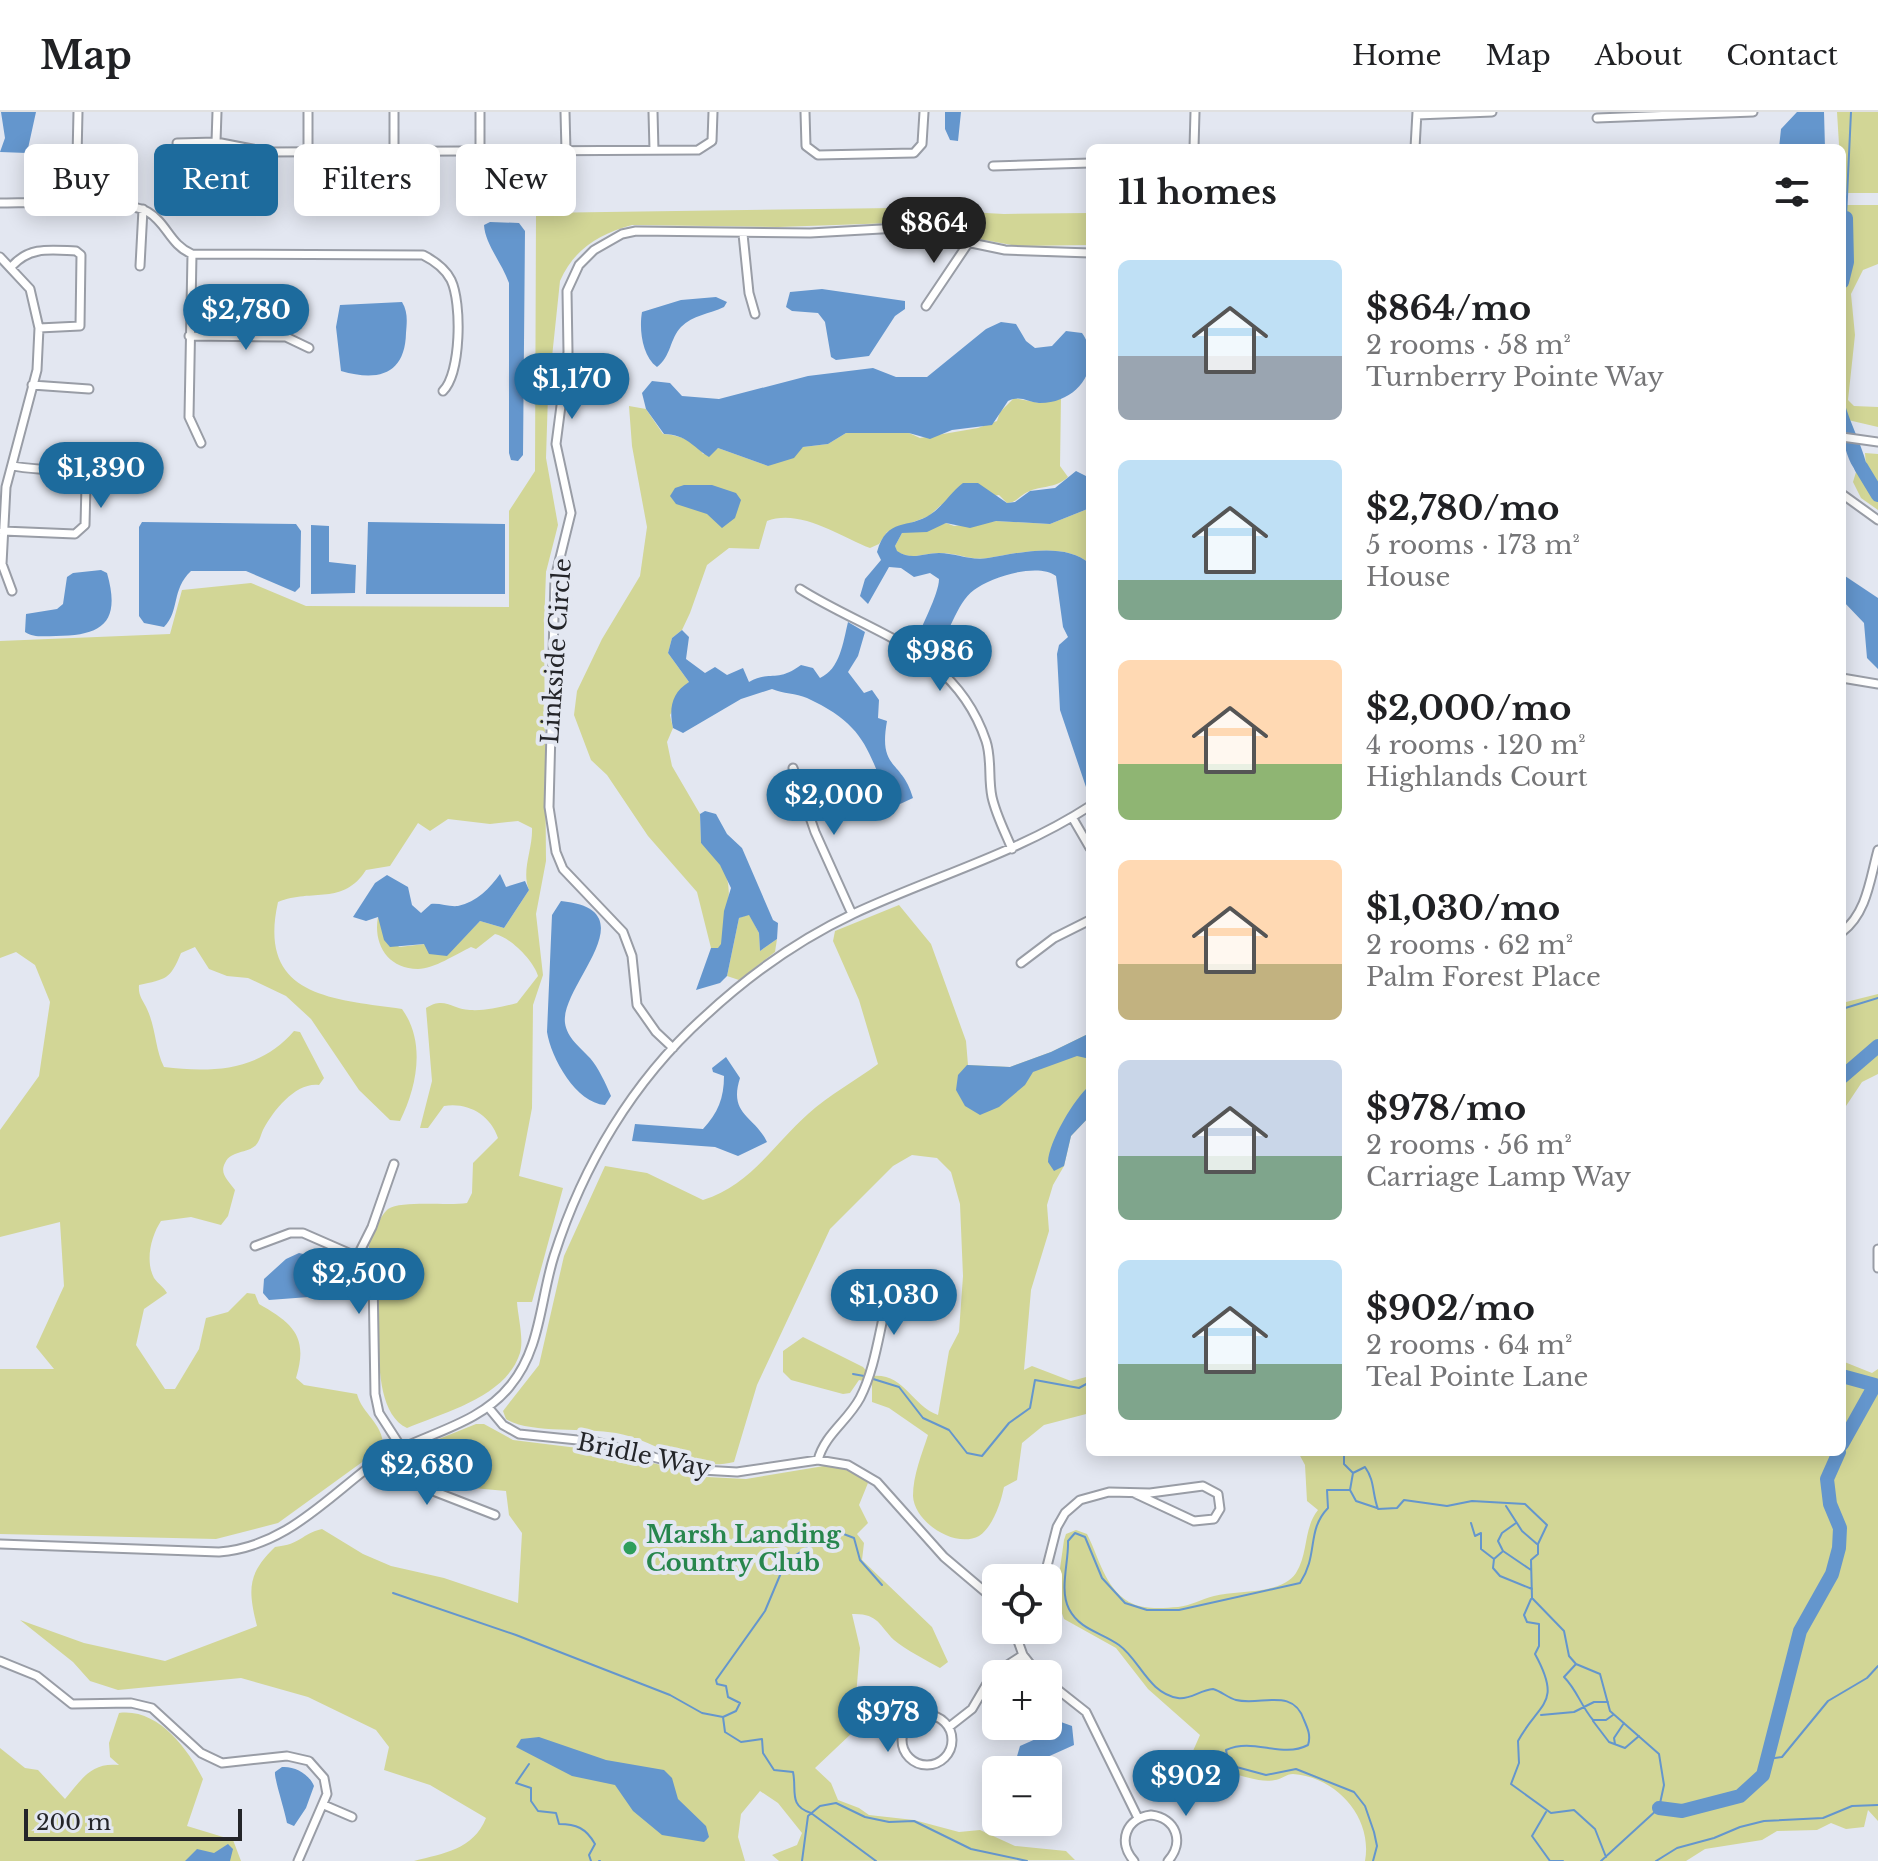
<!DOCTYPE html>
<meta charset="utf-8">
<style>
:root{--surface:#fff;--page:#f2f2f2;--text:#202124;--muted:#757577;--line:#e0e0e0;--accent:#1d6b9d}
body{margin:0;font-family:"Libre Baskerville",serif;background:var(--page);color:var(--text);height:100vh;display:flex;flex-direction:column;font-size:30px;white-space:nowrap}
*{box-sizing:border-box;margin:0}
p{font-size:26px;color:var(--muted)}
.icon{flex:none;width:44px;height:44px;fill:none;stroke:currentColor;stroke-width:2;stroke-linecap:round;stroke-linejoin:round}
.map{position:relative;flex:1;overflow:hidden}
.sheet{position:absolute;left:1086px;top:32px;width:760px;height:1312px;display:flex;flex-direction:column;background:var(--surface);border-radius:12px;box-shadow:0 4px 20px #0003}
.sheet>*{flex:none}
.banner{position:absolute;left:24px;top:32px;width:760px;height:72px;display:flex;gap:16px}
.fabs{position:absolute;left:982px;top:1452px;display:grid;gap:16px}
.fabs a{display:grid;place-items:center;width:80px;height:80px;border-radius:12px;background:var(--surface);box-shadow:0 4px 20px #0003;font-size:40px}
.scale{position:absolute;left:24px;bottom:20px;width:218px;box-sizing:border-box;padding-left:8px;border:4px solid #242529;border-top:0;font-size:22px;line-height:28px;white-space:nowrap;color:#242529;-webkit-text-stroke:6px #e3e7f1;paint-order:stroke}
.price{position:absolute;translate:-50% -68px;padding:0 18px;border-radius:28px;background:var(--accent);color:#fff;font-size:26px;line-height:52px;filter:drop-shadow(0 2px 4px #0008)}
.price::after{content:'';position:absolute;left:50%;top:48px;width:24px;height:18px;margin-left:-12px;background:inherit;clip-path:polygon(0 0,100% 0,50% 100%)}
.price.on{background:#222;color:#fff}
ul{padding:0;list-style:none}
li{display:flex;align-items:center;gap:24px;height:200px;padding:0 32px}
li span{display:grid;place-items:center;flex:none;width:224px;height:160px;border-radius:12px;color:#555}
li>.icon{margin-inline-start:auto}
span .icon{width:96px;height:96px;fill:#fffc;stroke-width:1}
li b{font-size:34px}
h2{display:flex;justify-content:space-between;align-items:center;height:96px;padding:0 32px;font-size:34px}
.pill{padding:0 28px;border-radius:12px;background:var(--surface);box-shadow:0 4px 20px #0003;font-size:28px;line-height:72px}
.pill.on{background:var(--accent);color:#fff}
header{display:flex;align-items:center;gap:48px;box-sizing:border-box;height:112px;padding:0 40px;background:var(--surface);border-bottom:2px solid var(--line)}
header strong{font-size:38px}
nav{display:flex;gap:44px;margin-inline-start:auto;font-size:28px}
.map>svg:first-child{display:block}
.green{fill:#d2d696}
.water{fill:#6496cd}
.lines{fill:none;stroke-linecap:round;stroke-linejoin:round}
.stream{stroke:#6496cd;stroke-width:2}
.river{stroke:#6496cd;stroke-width:14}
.minor-casing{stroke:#999da6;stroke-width:11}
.minor{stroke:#fff;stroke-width:7}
.leisure-dot{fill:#2e9e5b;stroke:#e3e7f1;stroke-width:3}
.labels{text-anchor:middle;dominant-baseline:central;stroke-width:8;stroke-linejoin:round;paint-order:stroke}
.street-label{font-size:24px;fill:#242529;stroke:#e3e7f1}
.leisure-label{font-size:24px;font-weight:bold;fill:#27864d;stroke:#e3e7f1;text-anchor:start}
</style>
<header>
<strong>Map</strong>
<nav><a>Home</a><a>Map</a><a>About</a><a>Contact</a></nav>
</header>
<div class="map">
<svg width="1878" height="1749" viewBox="0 0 1878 1749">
<rect width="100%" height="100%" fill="#e3e7f1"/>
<!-- green -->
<path class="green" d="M1837,0H1878V81H1842Z
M1842,93H1878V152L1863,158L1851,182L1855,223L1848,288L1854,294L1878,295V315L1848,308L1843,293Z
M894,96L1004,102L1090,101V133L1017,134L893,111L778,115L632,113C599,122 574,137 560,169L548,283L546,346L558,413L546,460L544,515L546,749L536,802L543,863L533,893L532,996L519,1064L563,1076L532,1190H517C518,1205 524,1227 520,1241C506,1285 445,1300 407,1316C368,1297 382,1212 378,1177C376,1164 367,1148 369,1135C370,1125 380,1104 388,1097C402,1088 448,1094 467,1091L472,1081L473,1051L498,1026C490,1002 467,990 444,994L428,1016H420L432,969L426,896C445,884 451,897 470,898C485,899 502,895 517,891L538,864C534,849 510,825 495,822L476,837L471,835C456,842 434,857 418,857C387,857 373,831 378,805L399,835L425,832L447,843L480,809L504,816L529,778C521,759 533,737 532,716L518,709L490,712L448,707L430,719L418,711L390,754L366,758C343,794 313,776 278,790C257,884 330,887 402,897C426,930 417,975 400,1009L390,1008L359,978L311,907L286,884L248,866L227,864L209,857L195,835L181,841C170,868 166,867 139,873C138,884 143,888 147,897C156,916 155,937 164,955C212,961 260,959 294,919L300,920L324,966L319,973C296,970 274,998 264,1016C261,1021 260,1029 256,1033C247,1042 231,1038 225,1051C219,1062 229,1069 235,1078L228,1104L221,1113L191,1105L161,1109C151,1124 145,1149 154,1166C158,1172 164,1175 167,1181L144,1197L136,1233L165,1277H175L199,1237L206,1206L228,1200L247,1181L255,1182L259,1192C292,1211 309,1224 296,1266L304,1273L357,1282C362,1302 384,1312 383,1335L278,1411L216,1427L0,1422V1257H54L36,1235L64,1174L60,1110L0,1125V1018L39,964L50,890L35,853L16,840L0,846V529L170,522L182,478L251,471L306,494L509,495V399L535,359L536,101Z
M1061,285L1060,354L1068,365C1054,378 1040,372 1024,382C1017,386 1017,390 1007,391L999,383L941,393L929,404L887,420L879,432L870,436C840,424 799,396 767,409L759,437L729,436L707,453L690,501L682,518L672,526L668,541L689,570L670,603L673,616L667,630L672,654L700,702L701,731C742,767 727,785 722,832L719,836H711L697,780L648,724L607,663L591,648L574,603L577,579L602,527L640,464L647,415L632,334L629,294L646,297L663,322C678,323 697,329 703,342L718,336L768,354L803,335L828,332L846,321H909L920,326L978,316L997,309L1000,300L1014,286L1040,291Z
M1865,341L1878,342V398L1861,386L1853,370L1856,360L1867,369Z
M1090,396V452C1065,429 1018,441 988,446C971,449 955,440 939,441C923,441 912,449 896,439L895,434L902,421L946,411L954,414L996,409L1050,412Z
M899,793L931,832L966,929L968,953L1010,955L1051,940L1090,921V1004L1071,1024L1064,1054L1053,1073L1047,1093L1049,1119L1031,1178L1024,1258L1032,1254L1071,1269L1090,1264V1301L1044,1313L1022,1331L1017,1368L1004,1375C1001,1390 993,1415 979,1424C955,1437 914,1410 913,1384C913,1363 922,1342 928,1323L889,1296L872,1290V1271L859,1268L850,1281L843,1282L791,1268L783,1260V1239L803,1225L863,1255L871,1264C904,1260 911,1293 938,1303L949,1239L959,1220L963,1164L960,1092L951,1060L937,1046L912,1043L893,1054L830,1117L757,1273L734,1350C689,1361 659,1329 616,1321C585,1315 530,1322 506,1307L503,1299L539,1253L564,1144L605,1054L647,1061L703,1088C750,1074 773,1033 808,1002C829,983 855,969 878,952L859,888L833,829L835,819Z
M749,802L759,821L760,839L777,827L775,840L739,868L727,864L739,806Z
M1878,882V962L1862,970L1842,1000V891Z
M1842,1249L1872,1261L1878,1257V1709L1868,1698L1864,1715L1846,1717L1831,1711L1817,1718L1777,1719L1762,1728L1705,1737L1686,1749H1365C1373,1706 1337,1665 1293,1662C1286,1662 1282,1667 1275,1668C1261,1671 1244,1664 1231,1661L1219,1673L1207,1661H1190L1189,1648L1200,1623L1148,1577L1116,1536L1064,1507L1056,1485L1064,1428L1066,1422L1076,1418L1087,1422C1099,1445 1104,1475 1129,1490C1143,1498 1163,1496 1178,1495C1190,1494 1202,1487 1214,1484C1237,1478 1281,1483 1296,1461C1309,1440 1303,1417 1318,1398L1307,1389L1305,1353L1298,1340H1842Z
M476,1312H484L513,1328L610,1340L707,1365L746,1367L830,1353L850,1357L868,1371L859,1393L868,1411L857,1422L864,1431L862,1448L932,1515L948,1550L940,1556C926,1548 906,1538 894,1528C879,1513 878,1501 852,1502L860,1536L853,1620L815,1656L831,1671L838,1688L859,1696L869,1703L914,1708L959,1720L980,1718L1015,1734L1066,1739L1075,1748L779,1749L772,1743L797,1733L802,1721L778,1691L760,1679L741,1702L738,1725L745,1749H414C444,1741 473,1738 486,1706L430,1673L384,1658L389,1635L376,1618L308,1585L241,1566L118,1578L90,1569L73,1550L20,1508L84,1531L165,1549L257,1514C248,1478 247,1462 275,1435C302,1432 301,1422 322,1417L363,1442L391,1454L444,1466L518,1491L522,1421L509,1403L506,1379L462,1375L429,1331Z
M119,1601C157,1596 187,1635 203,1667L187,1714L233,1728L241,1749H0V1636L25,1656L38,1658L65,1687C82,1667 91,1650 119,1653L110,1645L109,1631Z"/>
<!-- water -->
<path class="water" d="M1,0H36L27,41L0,40L5,26Z
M945,0H961L958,29L950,28L945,17Z
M1797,0H1824L1825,36H1779L1781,17Z
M490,110L519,111L525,119L523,343L518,349L511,348L509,341V171C502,151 485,132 484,113Z
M822,177L905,189V197L895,204L869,244L836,248L831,245L825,210L818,201L792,199L786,195L790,180Z
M716,185L727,190L724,195C709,202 693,203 681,215C670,226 671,245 657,255C642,244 639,217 642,200L681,188Z
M402,190C408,200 407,209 406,221C405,262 379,270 341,259L336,215L340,193Z
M1001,210L1016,212L1026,229L1035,236L1052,234L1066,219L1082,221C1105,253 1078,292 1039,291C1027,290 1021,283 1008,289L992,313L952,318L930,327L909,321H846L828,332L803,335L794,346L768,354L718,336L709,345C692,334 687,323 664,322L646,297L642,281L652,269L670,271L682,284L719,287L808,264L873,256L896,265H927L986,217Z
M1842,277C1844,306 1873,348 1867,370C1838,349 1842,308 1842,277Z
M1076,359L1090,366V396L1050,412L996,409L970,416L946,411L927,420L902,421L895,434L897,439C912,449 923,441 939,441C955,441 971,449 988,446C1018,441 1065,429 1090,452L1087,678L1060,598L1057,542L1059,533L1068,525L1063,515L1056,464C1038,450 991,465 974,478C955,492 951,524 932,540C929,535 921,529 919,524C918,520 939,483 939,467L930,461L914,465L901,456L889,455L868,492L860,484L865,467L881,448L877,440C887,404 908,418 931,402C943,394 951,380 963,371H978L1007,391L1015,390L1030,379L1055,376Z
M684,373H712L736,381L741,388L735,406L722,416L707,402L676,392L670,384L675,376Z
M142,410L296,412L301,419L300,475L295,480L246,459H191C171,478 180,499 164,515L144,511L139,504V415Z
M368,410L505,412V482H366Z
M311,413L329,414V450L356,453L355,481L311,482Z
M101,458L107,461C121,510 103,524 56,524C45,524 34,526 25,520L26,502L57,497L63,492L67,465L73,461Z
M1842,462L1878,486V557L1867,546L1864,511L1842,488Z
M848,510L865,520L858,544L848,560L864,581L872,578L879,588L878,606L887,609C878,659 902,647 913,686L900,692L889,689C867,636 865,613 807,586C796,581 783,582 772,577L741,587L683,621L673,616C669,597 671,581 689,570L668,541L672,526L682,518L689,525L686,547L705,561L715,555L727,563L743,556L749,570C770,558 777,571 801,553L813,556L820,566C840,557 843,531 848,510Z
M705,699L716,702L727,722L742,736L773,808L778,811L777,827L760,839L759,821L749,803L739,806L727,864L720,871L696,878L711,836H718L721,832L724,799L731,776L720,753L701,731L700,702Z
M500,762L506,775L525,769L529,778L504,816L480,809L447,844L429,842L424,832L390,835L384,828L378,805L366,809L353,805L375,771L387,763L408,775L412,793L421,801L431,792C440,791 449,795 458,794C477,790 490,776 500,762Z
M561,789C651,798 560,873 565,911C567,926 580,935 590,946C598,955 606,972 611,984L605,993C576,991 551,946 547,920L552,803Z
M1090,921V947L1077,944L1033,960L1025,973L999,995L980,1003L965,994L956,978L958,963L967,953L1010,955L1051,940Z
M726,945L740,966C728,1003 755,1004 767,1030L738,1044L715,1035L632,1029L635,1012L703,1017C718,1001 724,986 724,964L713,960L712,956Z
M1090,973V1004L1071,1024L1064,1054L1054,1059L1048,1050C1049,1029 1074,987 1090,973Z
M299,1141L316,1145L322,1152L320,1173L309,1185L269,1188L263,1181L264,1167L286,1147Z
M1061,1610L1072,1614L1074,1633L1034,1651L1033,1658H1013L1020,1634L1047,1622Z
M539,1625L606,1648L664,1658L672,1666L678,1687L706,1714L709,1725L704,1730L662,1723L633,1699L615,1673L572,1664L516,1635L521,1627Z
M282,1655C295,1654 309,1662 314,1674L306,1696L294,1714L287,1711C285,1699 274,1666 275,1660Z
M228,1732L233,1737L230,1749H185L197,1737L214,1741Z"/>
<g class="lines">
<!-- stream -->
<path class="stream" d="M1846,106L1851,0
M1842,897L1878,886
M853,1262L864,1264
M870,1266L899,1275L923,1306L949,1318L967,1341L982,1344L1009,1311L1030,1296L1035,1268L1079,1276L1090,1270
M1875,1273L1878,1274
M1344,1340V1352L1353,1361L1365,1355C1375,1369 1372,1381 1378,1397L1397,1396L1404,1388L1447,1394L1472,1389L1525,1392L1547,1413L1538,1432V1442L1531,1448L1532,1486L1564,1519L1569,1544L1576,1552L1600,1562L1610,1599L1659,1642L1664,1673L1659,1696L1601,1749
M1353,1361L1350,1378L1356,1389L1377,1396
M1350,1378H1327L1328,1396C1306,1419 1319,1442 1300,1471L1179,1498H1147L1125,1491L1102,1466L1085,1425L1075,1421L1068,1429C1069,1449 1059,1478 1069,1497C1080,1518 1101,1520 1119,1533C1140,1548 1148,1581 1178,1586C1190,1588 1200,1578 1213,1577C1221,1579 1228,1586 1236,1588C1261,1594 1293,1575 1304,1608C1308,1617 1311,1624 1308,1633C1281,1647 1254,1625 1226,1638L1229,1653L1266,1663L1296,1657L1354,1680L1365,1694L1374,1720L1377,1734L1373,1749
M1506,1394L1522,1419L1537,1432
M1471,1411L1475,1424L1481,1421V1437L1494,1447
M1516,1411L1502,1421L1498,1429L1503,1439L1531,1458
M1502,1440L1494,1447L1493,1456L1500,1464L1532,1477
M393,1481L516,1523L670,1583L702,1601L723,1605
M1531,1487L1524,1503L1527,1510L1539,1512V1534L1535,1542C1563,1593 1539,1590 1518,1629L1519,1651L1511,1672L1551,1701L1574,1698L1595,1717L1606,1745
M1576,1552L1564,1565C1577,1578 1581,1594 1593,1608H1606L1613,1603
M1541,1603L1574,1600L1594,1590H1608
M1593,1609L1609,1630L1625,1636L1639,1624
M1615,1632L1614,1626L1624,1611
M1768,1647L1782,1645L1828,1589L1867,1566L1878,1554
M529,1652L516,1671L531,1676V1689L538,1699L556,1701L559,1712C576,1712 586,1716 595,1732L589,1743L591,1749
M1546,1700L1532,1724L1550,1749H1563
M599,1749H600
M802,1749L808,1704L820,1694L836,1691L865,1705L889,1710L914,1709L971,1737L1027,1749
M876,1749L811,1701C788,1694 797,1678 793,1660L774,1658L763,1641L762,1627L741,1630L725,1620L723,1605L736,1599L740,1591L728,1585L726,1574L717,1572L716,1568L765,1499L786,1449L823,1426L841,1421L854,1426L860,1448L882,1473
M1656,1749L1677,1736L1714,1726L1740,1715L1764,1709L1823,1706L1852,1694L1878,1693"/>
<!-- river -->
<path class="river" d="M1842,170L1847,150L1846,106
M1861,355L1878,383
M1842,965L1878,934
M1842,1264L1875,1273L1842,1332
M1659,1696L1682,1699L1740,1684L1763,1663L1800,1519L1832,1462L1839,1436L1840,1416L1830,1392L1827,1367L1839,1340"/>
<!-- minor casing -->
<g class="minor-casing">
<path id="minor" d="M308,0V40
M394,0V40
M480,0V39
M565,0L566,39
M653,0L654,38
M805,0L806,34L818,43L914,41L922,32L924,0
M1417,3L1492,0
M1597,6L1753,0
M216,30L217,0
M177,31L216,30L268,40L698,38L712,29L713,0
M1194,36L1195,0
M1415,36L1417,0
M993,54L1090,51
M0,91C29,91 128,87 148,100C167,111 170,133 192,142L423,143C435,149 445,156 451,168C462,191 461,261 443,279
M76,91L78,0
M743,122L749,181L755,202
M192,142L189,305L201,331
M0,145L30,177L39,216L37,258L6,375L2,452L12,479
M12,154C30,134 51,138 76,139L81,143L80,214L39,216
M140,154L143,97
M926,194L969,130
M189,224L286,225L309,236
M32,273L89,277
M1842,325L1878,330
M1842,382L1878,408
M3,419L75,422L85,413L86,373L82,364C70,357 31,358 13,354
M800,477C873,523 955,537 986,629C992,647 988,666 992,685C996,703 1005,720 1012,737
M1842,566L1878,572
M793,656L815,720L852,802
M1072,705L1090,736
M1842,820C1867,801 1870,767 1878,738
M1021,851L1054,826L1090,808
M673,936L656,920L637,893L632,844L623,820L563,757L556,740L549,695L555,466L571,401L556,332L568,240L567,179L579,153L594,138L622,122L636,119L810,121L899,116L1005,138L1090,141
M255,1134L290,1121H303L367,1149L373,1165L375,1282L379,1301L428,1377L495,1403
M1878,1137V1156
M358,1143L372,1115L394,1052
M488,1295L503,1313L519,1322L597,1330L702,1358L737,1360L818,1348L848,1353L877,1370L944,1445L996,1489
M818,1348C825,1322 847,1310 860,1286C875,1257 879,1220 887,1189
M0,1432L219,1440C282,1435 321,1392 369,1355C412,1323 476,1317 510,1274C541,1237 540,1188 554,1144C583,1053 633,969 704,905C749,863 798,828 853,802C932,765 1016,742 1090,694
M1044,1466L1057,1415L1065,1401L1080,1388L1109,1380L1150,1381L1203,1374L1218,1382L1220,1397L1214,1407L1194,1409L1134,1381
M1014,1518L1023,1543L1038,1562
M0,1549L37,1564L72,1592L131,1591L152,1596L201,1641L222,1651L287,1644L309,1649L324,1666L327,1682L298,1749
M1048,1570L1086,1600L1138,1706
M902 1628a25 25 0 1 1 50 0a25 25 0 1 1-50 0Z
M949,1615L972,1597L992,1563L1023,1543
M324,1693L352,1705
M1134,1749C1117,1730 1126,1706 1151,1703C1176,1706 1185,1730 1168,1749"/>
</g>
<!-- minor -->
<use href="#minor" class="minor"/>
</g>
<!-- markers -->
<circle class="leisure-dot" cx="630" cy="1436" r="8"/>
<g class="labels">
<!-- street labels -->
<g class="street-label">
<text transform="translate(556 539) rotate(-86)">Linkside Circle</text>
<text transform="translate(644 1343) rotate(12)">Bridle Way</text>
</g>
<!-- leisure labels -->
<g class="leisure-label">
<text x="646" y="1422">Marsh Landing<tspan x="646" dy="28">Country Club</tspan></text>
</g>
</g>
</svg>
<div class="fabs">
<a><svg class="icon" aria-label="locate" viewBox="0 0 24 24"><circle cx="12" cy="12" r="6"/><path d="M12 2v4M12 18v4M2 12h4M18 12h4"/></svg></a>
<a>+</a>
<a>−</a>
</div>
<div class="scale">200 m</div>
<b class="price on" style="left:934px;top:153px">$864</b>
<b class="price" style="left:246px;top:240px">$2,780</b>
<b class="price" style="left:572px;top:309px">$1,170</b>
<b class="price" style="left:101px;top:398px">$1,390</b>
<b class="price" style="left:940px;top:581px">$986</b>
<b class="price" style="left:834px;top:725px">$2,000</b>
<b class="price" style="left:359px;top:1204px">$2,500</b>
<b class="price" style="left:894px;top:1225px">$1,030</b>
<b class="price" style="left:427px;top:1395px">$2,680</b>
<b class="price" style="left:888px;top:1642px">$978</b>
<b class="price" style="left:1186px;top:1706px">$902</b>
<div class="banner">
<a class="pill">Buy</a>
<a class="pill on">Rent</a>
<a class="pill">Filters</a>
<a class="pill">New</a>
</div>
<section class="sheet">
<h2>11 homes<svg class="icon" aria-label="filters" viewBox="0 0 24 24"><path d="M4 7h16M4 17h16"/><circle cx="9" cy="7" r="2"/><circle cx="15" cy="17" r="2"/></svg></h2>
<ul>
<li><span style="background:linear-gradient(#bfe0f5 60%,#9aa5b1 0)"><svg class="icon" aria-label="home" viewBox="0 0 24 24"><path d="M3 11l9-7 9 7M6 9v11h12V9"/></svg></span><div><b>$864/mo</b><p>2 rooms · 58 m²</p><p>Turnberry Pointe Way</p></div></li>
<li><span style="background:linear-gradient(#bfe0f5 75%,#7fa58c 0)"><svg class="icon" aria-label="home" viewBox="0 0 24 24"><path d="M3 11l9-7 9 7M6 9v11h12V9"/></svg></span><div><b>$2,780/mo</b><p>5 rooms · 173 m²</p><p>House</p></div></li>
<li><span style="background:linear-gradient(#ffd9b3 65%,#8fb573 0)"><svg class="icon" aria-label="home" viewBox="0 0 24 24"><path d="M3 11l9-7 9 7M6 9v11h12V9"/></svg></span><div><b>$2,000/mo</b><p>4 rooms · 120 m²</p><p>Highlands Court</p></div></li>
<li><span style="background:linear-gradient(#ffd9b3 65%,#c2b280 0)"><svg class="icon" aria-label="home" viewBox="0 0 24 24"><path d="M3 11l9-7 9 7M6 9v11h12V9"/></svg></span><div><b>$1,030/mo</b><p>2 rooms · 62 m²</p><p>Palm Forest Place</p></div></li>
<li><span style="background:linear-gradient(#c9d6e8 60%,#7fa58c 0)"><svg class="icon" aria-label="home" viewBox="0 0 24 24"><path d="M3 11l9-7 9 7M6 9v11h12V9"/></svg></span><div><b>$978/mo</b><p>2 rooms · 56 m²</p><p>Carriage Lamp Way</p></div></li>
<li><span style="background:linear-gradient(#bfe0f5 65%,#7fa58c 0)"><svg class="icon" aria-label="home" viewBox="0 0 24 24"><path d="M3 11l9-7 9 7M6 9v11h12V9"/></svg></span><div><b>$902/mo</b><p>2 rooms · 64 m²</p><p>Teal Pointe Lane</p></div></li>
</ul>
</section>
</div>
